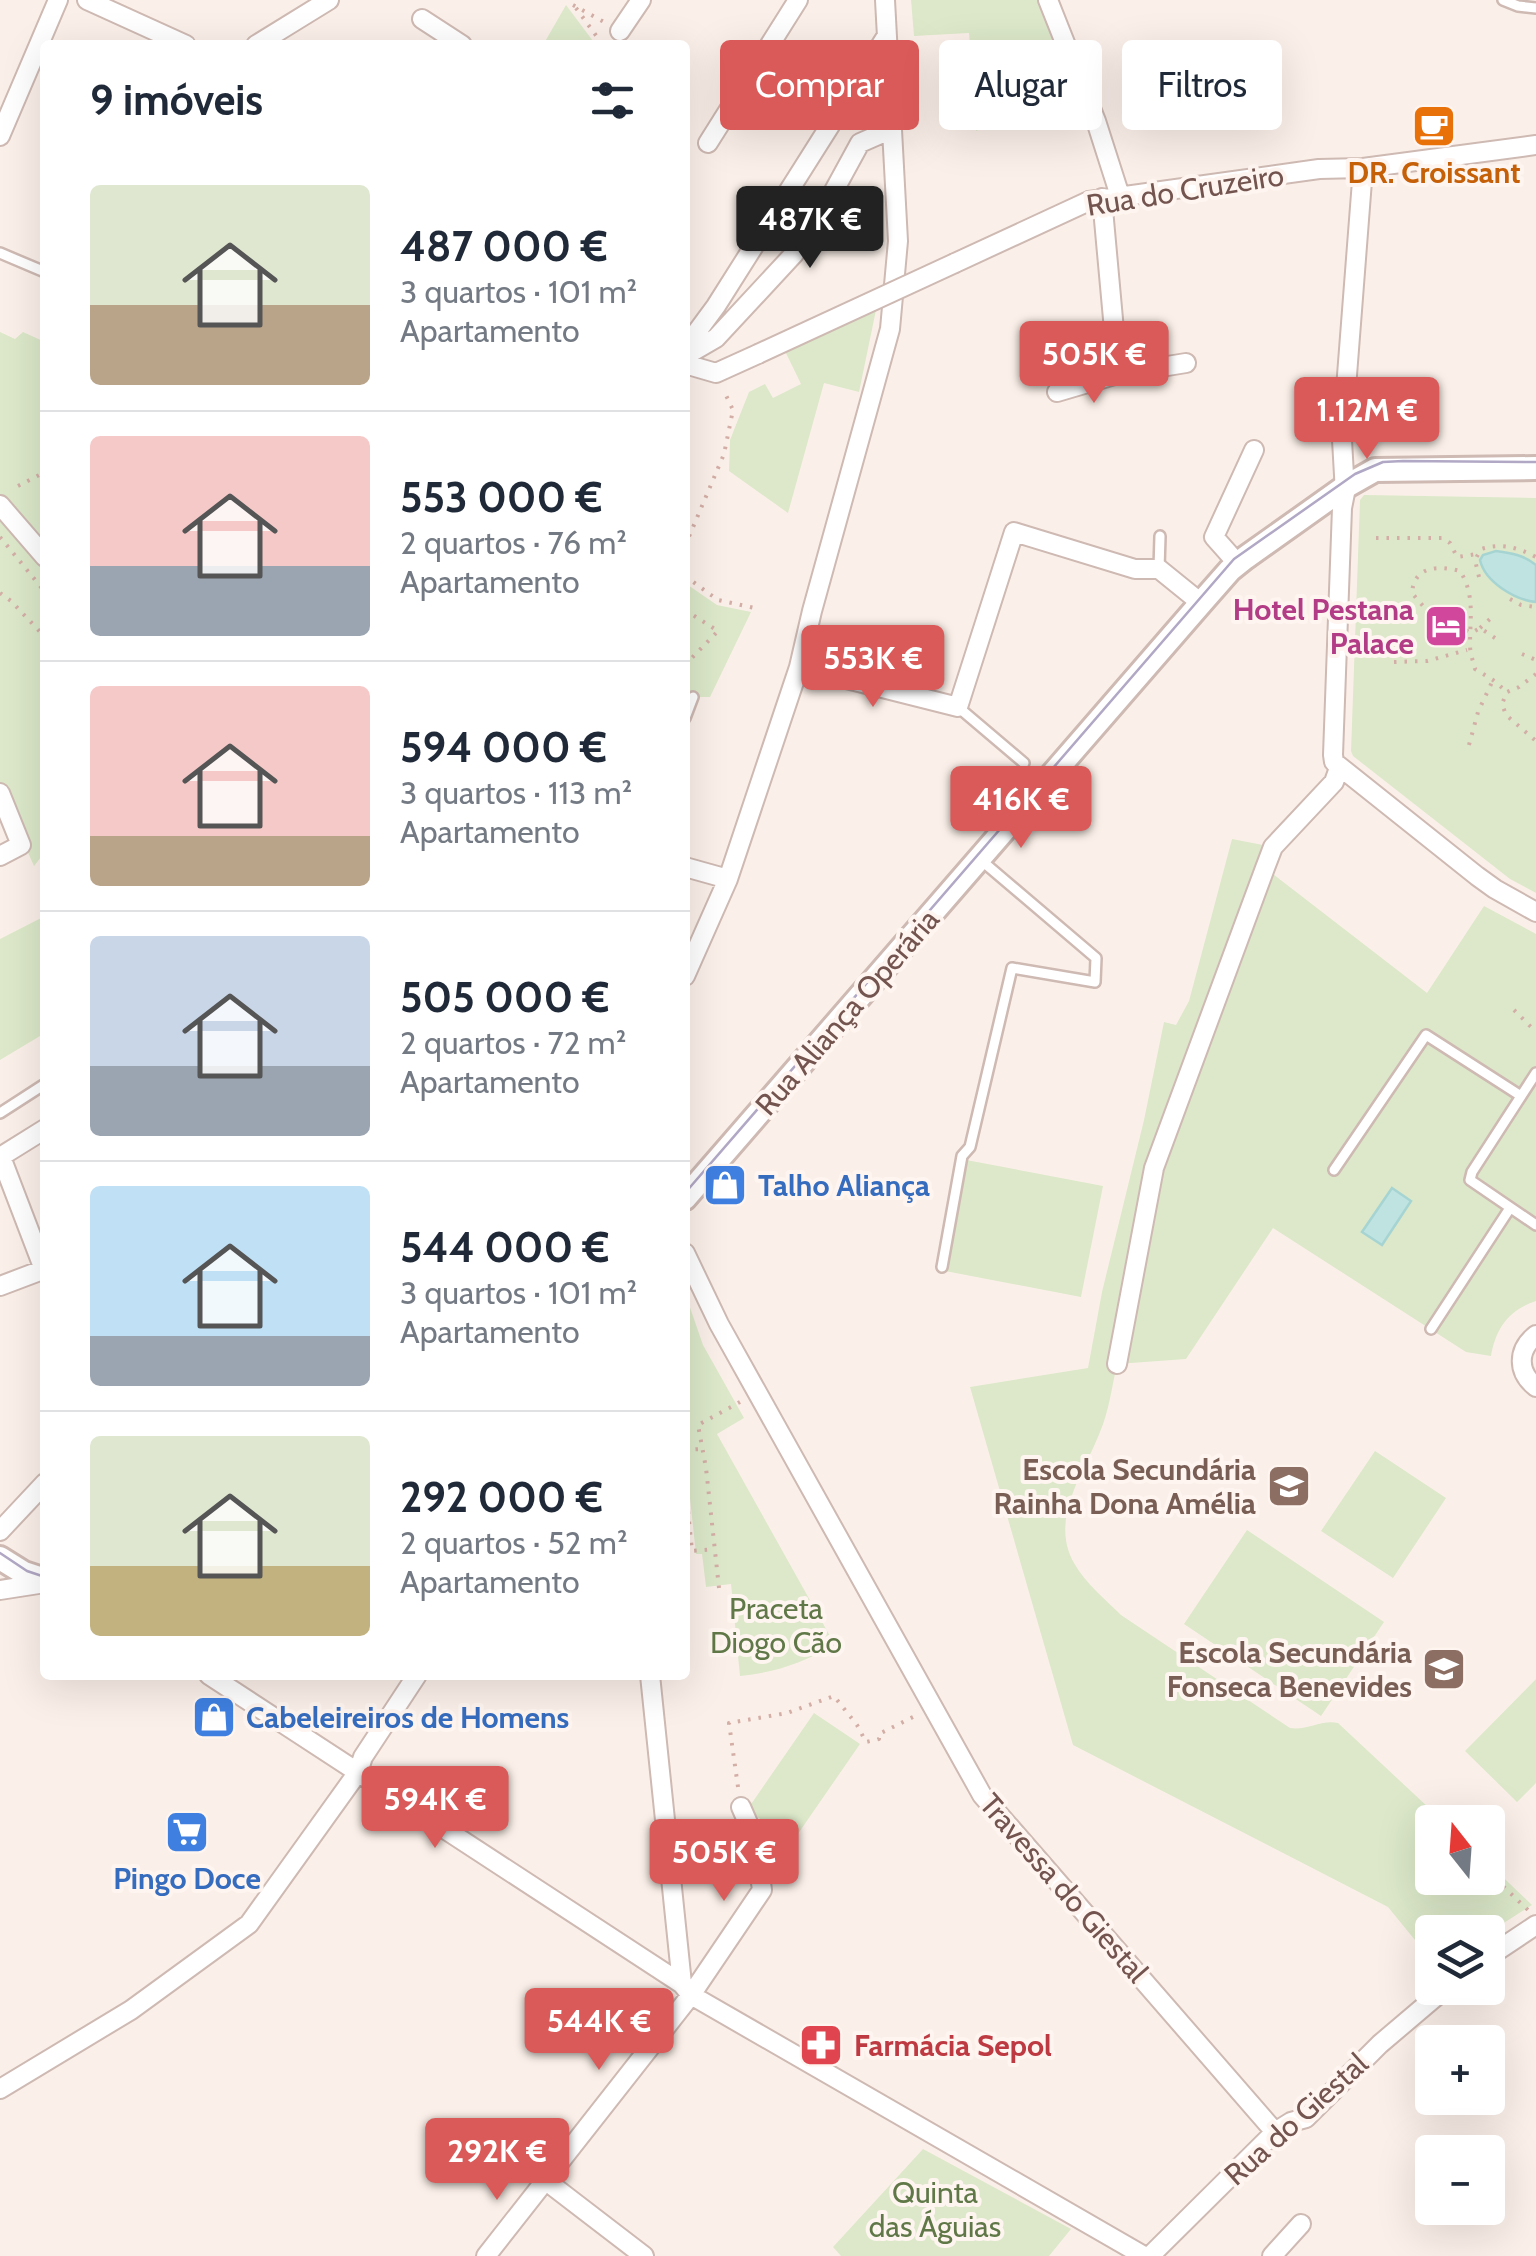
<!DOCTYPE html>
<html lang="pt">
<meta charset="utf-8">
<style>
:root{--surface:#fff;--page:#f6f6f7;--text:#1f2937;--muted:#747a83;--line:#e0e1e3;--accent:#da5a59}
body{margin:0;font-family:Cabin,sans-serif;background:var(--page);color:var(--text);height:100vh;display:flex;flex-direction:column;font-size:38px;white-space:nowrap}
*{box-sizing:border-box;margin:0}
p{font-size:32px;color:var(--muted)}
.icon{flex:none;width:55px;height:55px;fill:none;stroke:currentColor;stroke-width:2;stroke-linecap:round;stroke-linejoin:round}
.map{position:relative;flex:1;overflow:hidden}
.panel{position:absolute;left:40px;top:40px;width:650px;height:1640px;display:flex;flex-direction:column;background:var(--surface);border-radius:10px;box-shadow:0 10px 40px #0002}
.panel>*{flex:none}
.top-card{position:absolute;left:720px;top:40px;width:665px;height:90px;display:flex;gap:20px}
.needle{width:65px;rotate:343deg}
.tools{position:absolute;left:1415px;top:1805px;display:grid;gap:20px}
.tools a{display:grid;place-items:center;width:90px;height:90px;border-radius:10px;background:var(--surface);box-shadow:0 10px 40px #0002;font-size:50px}
.price{position:absolute;translate:-50% -85px;padding:0 22px;border-radius:10px;background:var(--accent);color:#fff;font-size:32px;line-height:65px;filter:drop-shadow(0 2px 5px #0008)}
.price::after{content:'';position:absolute;left:50%;top:60px;width:30px;height:22px;margin-left:-15px;background:inherit;clip-path:polygon(0 0,100% 0,50% 100%)}
.price.selected{background:#222;color:#fff}
ul{padding:0;list-style:none}
li{display:flex;align-items:center;gap:30px;height:250px;padding:0 50px}
li+li{border-top:2px solid var(--line)}
li span{display:grid;place-items:center;flex:none;width:280px;height:200px;border-radius:10px;color:#555}
li>.icon{margin-inline-start:auto}
span .icon{width:120px;height:120px;fill:#fffc;stroke-width:1}
li b{font-size:42px}
h2{display:flex;justify-content:space-between;align-items:center;height:120px;padding:0 50px;font-size:42px}
.pill{padding:0 35px;border-radius:10px;background:var(--surface);box-shadow:0 10px 40px #0002;font-size:35px;line-height:90px}
.pill.selected{background:var(--accent);color:#fff}
.map>svg:first-child{display:block}
.green{fill:#dce8c9}
.water{fill:#bfe3e1;stroke:#a6d4d2;stroke-width:2.5}
.lines{fill:none;stroke-linecap:round;stroke-linejoin:round}
.service-casing{stroke:#ceb9b3;stroke-width:14}
.minor-casing{stroke:#ceb9b3;stroke-width:22}
.tertiary-casing{stroke:#ceb9b3;stroke-width:28}
.path{stroke:#d3aea6;stroke-width:4;stroke-dasharray:2.5 8;stroke-linecap:butt}
.service{stroke:#fff;stroke-width:9}
.minor{stroke:#fff;stroke-width:18}
.tertiary{stroke:#fff;stroke-width:22}
.tram{stroke:#b1a8c5;stroke-width:2.5}
.minor-bridge-casing{stroke:#ceb9b3;stroke-width:22;stroke-linecap:butt}
.minor-bridge{stroke:#fff;stroke-width:18}
.labels{text-anchor:middle;dominant-baseline:central;stroke-width:8;stroke-linejoin:round;paint-order:stroke}
.food-label{font-size:30px;font-weight:bold;fill:#c56008;stroke:#fef5f0}
.street-label{font-size:30px;fill:#74544f;stroke:#fef5f0}
.hotel-label{font-size:30px;font-weight:bold;fill:#b23c85;stroke:#fef5f0;text-anchor:end}
.shop-label{font-size:30px;font-weight:bold;fill:#366cbe;stroke:#fef5f0;text-anchor:start}
.education-label{font-size:30px;font-weight:bold;fill:#785e54;stroke:#fef5f0;text-anchor:end}
.park-label{font-size:30px;fill:#607847;stroke:#fef5f0}
.health-label{font-size:30px;font-weight:bold;fill:#be3a42;stroke:#fef5f0;text-anchor:start}
</style>
<div class="map">
<svg width="1536" height="2256" viewBox="0 0 1536 2256">
<rect width="100%" height="100%" fill="#fbf0e9"/>
<!-- green -->
<path class="green" d="M911,0H1038L1075,86L976,131L969,33L914,36Z
M566,5L596,45H543Z
M876,310L859,392L824,383L788,513L729,471L730,440L749,392L765,384L773,398L801,384L784,349Z
M0,332L15,339L23,332L45,342V852L34,866L0,790Z
M1364,495L1536,498V893L1510,879L1353,756L1351,751L1360,500Z
M685,583L717,605L751,612L710,697H693L685,689Z
M1232,839L1273,847L1265,868L1427,993L1484,906L1536,934V1301C1509,1310 1496,1328 1491,1356L1466,1352L1273,1228L1186,1359L1117,1364C1112,1386 1109,1411 1100,1432C1084,1473 1049,1519 1074,1563C1085,1583 1105,1599 1121,1615L1290,1728C1307,1731 1321,1719 1338,1723L1444,1822H1432V1878H1488V1863L1532,1905L1488,1933L1432,1932V1961L1388,1907L1073,1745L970,1387L1088,1368L1102,1292L1144,1120L1164,1022L1176,1025L1189,1001Z
M45,916V1033L0,1060V939Z
M961,1159L1103,1186L1081,1297L940,1270Z
M686,1296L703,1345L744,1418L717,1434L835,1645C801,1663 778,1672 740,1676L731,1584L706,1587L702,1554H696L685,1452Z
M1375,1451L1446,1498L1393,1578L1321,1531Z
M1247,1530L1384,1622L1321,1716L1184,1624Z
M1536,1679V1783L1517,1802L1465,1751Z
M814,1713L860,1744L793,1841L747,1810Z
M923,2149L1071,2229L1049,2256H841L833,2247Z"/>
<!-- water -->
<path class="water" d="M1496,551C1511,553 1524,555 1536,565V602C1515,600 1485,582 1480,560L1483,555Z
M1392,1188L1411,1201L1382,1245L1362,1232Z"/>
<g class="lines">
<!-- service casing -->
<g class="service-casing">
<path id="service" d="M1503,0L1518,6L1536,8
M0,253L45,272
M1159,569L1160,536
M958,707L1024,763
M685,718L693,697
M1536,1073L1472,1172L1470,1180L1536,1225
M0,1113L45,1084
M1334,1170L1426,1035L1521,1096
M942,1267L962,1156L970,1147L1012,968L1095,982L1096,958L982,861
M1431,1329L1510,1208"/>
</g>
<!-- minor casing -->
<g class="minor-casing">
<path id="minor" d="M87,0L186,45
M1048,0L1096,121L1120,196
M422,19L462,45
M620,31L641,0
M256,45L329,0
M0,136L58,0
M708,143L798,0
M1363,168L1342,440L1345,493L1342,508L1333,755L1334,762L1477,876L1495,889L1536,912
M1102,198L1118,374L1186,363
M955,263L1089,201L1319,169L1363,168L1536,145
M685,348L716,306L886,37
M685,356L716,338L794,254L830,198L860,143L892,129
M685,364L716,373L758,354
M1057,392L1118,374
M0,505L45,557
M1238,564L1214,537L1254,450
M799,667L958,707L1014,532L1135,569H1159L1201,603
M0,793L21,845L0,856
M685,867L728,879
M685,976L728,879L799,667L812,611L890,329L898,241L885,0
M0,1157L45,1129
M1,1157L45,1272
M685,1253L719,1324L982,1795L1275,2132
M0,1286L45,1269
M1536,1335C1517,1350 1517,1372 1536,1387
M1117,1364L1154,1168L1265,868L1273,847L1334,782L1339,768
M0,1531L45,1483
M0,1590L45,1583
M209,1675L682,1984L691,1995L1144,2256
M650,1675L682,1984
M1488,1957L1536,1925
M0,2089L131,2010L249,1924L358,1772L363,1757L417,1675
M545,2180L644,2256
M486,2256L691,1995L762,1890L755,1839L741,1807
M1150,2256L1275,2132L1291,2122L1306,2118L1380,2044L1446,1988
M1272,2256L1301,2224"/>
</g>
<!-- tertiary casing -->
<g class="tertiary-casing">
<path id="tertiary" d="M685,1198L1201,603L1230,570L1245,558L1345,487L1375,470L1536,468
M0,1558L24,1573L45,1580"/>
</g>
<!-- path -->
<path class="path" d="M573,5L604,22
M576,8L603,45
M18,486L45,472
M0,537L45,592
M1376,538H1442L1450,543L1457,557L1477,554
M685,546L724,454L733,410L724,391
M685,576L718,600L759,609
M1479,577L1475,560L1481,549C1501,543 1517,547 1536,557
M0,593L11,601L45,637
M1510,599L1521,605L1536,607
M685,610L718,631L685,665
M1480,628L1490,619
M1495,638L1480,628L1471,633L1423,606L1412,593C1414,566 1438,565 1460,571C1475,594 1470,618 1470,645C1470,653 1473,661 1475,669L1493,680L1507,692
M1522,654L1536,660
M1394,662L1427,661L1467,650
M1536,674L1519,687L1507,692L1502,704L1506,715L1536,741
M1469,745L1478,712L1493,680
M1514,1010L1536,1032
M685,1450L700,1449
M685,1480L692,1551L715,1549
M719,1588L706,1468L698,1425L740,1402
M738,1787L729,1723L787,1713L834,1696L857,1725L866,1742L879,1739V1734L917,1715
M1428,1816L1436,1822
M1488,1872L1528,1910"/>
<!-- service -->
<use href="#service" class="service"/>
<!-- minor -->
<use href="#minor" class="minor"/>
<!-- tertiary -->
<use href="#tertiary" class="tertiary"/>
<!-- tram -->
<path class="tram" d="M685,1193L1234,559L1355,474L1383,462L1403,461L1536,462
M0,1553L27,1571L45,1577"/>
<!-- minor-bridge casing -->
<g class="minor-bridge-casing">
<path id="minor-bridge" d="M758,354L955,263"/>
</g>
<!-- minor-bridge -->
<use href="#minor-bridge" class="minor-bridge"/>
</g>
<!-- icons -->
<defs>
<g id="cafe-square" transform="scale(2.25)"><rect x="-9" y="-9" width="18" height="18" rx="4" fill="#e8710a" stroke="#fef5f0"/><path d="M-5.5-4.5H6V0H3Q3 3.5 0 3.5H-2.5Q-5.5 3.5-5.5 0ZM3-3.2v2h1.7v-2ZM-6 4.5H4V6H-6Z" fill="#fff"/></g>
<g id="hotel-square" transform="scale(2.25)"><rect x="-9" y="-9" width="18" height="18" rx="4" fill="#d1479c" stroke="#fef5f0"/><path d="M-6-4.5h1.5V1H6V5H4.5V3h-9V5H-6ZM-4 0a1.8 1.8 0 1 1 3.6 0ZM.5 0V-2.5h3Q6-2.5 6 0Z" fill="#fff"/></g>
<g id="shop-square" transform="scale(2.25)"><rect x="-9" y="-9" width="18" height="18" rx="4" fill="#3f7fe0" stroke="#fef5f0"/><path d="M-5-2.5h2.3a2.7 3.5 0 0 1 5.4 0H5L5.5 6h-11ZM-1.5-2.5h3a1.5 2.3 0 0 0-3 0Z" fill="#fff"/></g>
<g id="school-square" transform="scale(2.25)"><rect x="-9" y="-9" width="18" height="18" rx="4" fill="#8d6e63" stroke="#fef5f0"/><path d="M0-5L7-2L0 1L-7-2ZM-4 1L0 2.5L4 1V4Q0 6-4 4Z" fill="#fff"/></g>
<g id="supermarket-square" transform="scale(2.25)"><rect x="-9" y="-9" width="18" height="18" rx="4" fill="#3f7fe0" stroke="#fef5f0"/><path d="M-6-5.5h2.5l.6 2H6L4.5 2H-2.5L-4.4-4H-6ZM-1.5 3.2a1.3 1.3 0 1 0 .1 0ZM3 3.2a1.3 1.3 0 1 0 .1 0Z" fill="#fff"/></g>
<g id="pharmacy-square" transform="scale(2.25)"><rect x="-9" y="-9" width="18" height="18" rx="4" fill="#e0444e" stroke="#fef5f0"/><path d="M-2-6h4v4h4v4h-4v4h-4v-4h-4v-4h4Z" fill="#fff"/></g>
</defs>
<g fill-rule="evenodd">
<use href="#cafe-square" x="1434" y="126"/>
<use href="#hotel-square" x="1446" y="626"/>
<use href="#shop-square" x="725" y="1185"/>
<use href="#school-square" x="1289" y="1486"/>
<use href="#school-square" x="1444" y="1669"/>
<use href="#shop-square" x="214" y="1717"/>
<use href="#supermarket-square" x="187" y="1832"/>
<use href="#pharmacy-square" x="821" y="2045"/>
</g>
<g class="labels">
<!-- food labels -->
<g class="food-label">
<text x="1434" y="172">DR. Croissant</text>
</g>
<!-- street labels -->
<g class="street-label">
<text transform="translate(1185 190) rotate(-9)">Rua do Cruzeiro</text>
<text transform="translate(847 1012) rotate(-49)">Rua Aliança Operária</text>
<text transform="translate(1064 1888) rotate(49)">Travessa do Giestal</text>
<text transform="translate(1296 2119) rotate(-42)">Rua do Giestal</text>
</g>
<!-- hotel labels -->
<g class="hotel-label">
<text x="1414" y="609">Hotel Pestana<tspan x="1414" dy="34">Palace</tspan></text>
</g>
<!-- shop labels -->
<g class="shop-label">
<text x="758" y="1185">Talho Aliança</text>
<text x="246" y="1717">Cabeleireiros de Homens</text>
<text x="187" y="1878" text-anchor="middle">Pingo Doce</text>
</g>
<!-- education labels -->
<g class="education-label">
<text x="1256" y="1469">Escola Secundária<tspan x="1256" dy="34">Rainha Dona Amélia</tspan></text>
<text x="1412" y="1652">Escola Secundária<tspan x="1412" dy="34">Fonseca Benevides</tspan></text>
</g>
<!-- park labels -->
<g class="park-label">
<text x="776" y="1608">Praceta<tspan x="776" dy="34">Diogo Cão</tspan></text>
<text x="935" y="2192">Quinta<tspan x="935" dy="34">das Águias</tspan></text>
</g>
<!-- health labels -->
<g class="health-label">
<text x="854" y="2045">Farmácia Sepol</text>
</g>
</g>
</svg>
<div class="tools">
<a><svg class="needle" viewBox="-14 -14 28 28"><path d="M0-13l5 13h-10z" fill="#e53935"/><path d="M0 13l5-13h-10z" fill="#747a83"/></svg></a>
<a><svg class="icon" aria-label="layers" viewBox="0 0 24 24"><path d="M12 4l9 5-9 5-9-5zM3 14l9 5 9-5"/></svg></a>
<a>+</a>
<a>−</a>
</div>
<b class="price selected" style="left:810px;top:271px">487K €</b>
<b class="price" style="left:1094px;top:406px">505K €</b>
<b class="price" style="left:1367px;top:462px">1.12M €</b>
<b class="price" style="left:873px;top:710px">553K €</b>
<b class="price" style="left:1021px;top:851px">416K €</b>
<b class="price" style="left:435px;top:1851px">594K €</b>
<b class="price" style="left:724px;top:1904px">505K €</b>
<b class="price" style="left:599px;top:2073px">544K €</b>
<b class="price" style="left:497px;top:2203px">292K €</b>
<div class="top-card">
<a class="pill selected">Comprar</a>
<a class="pill">Alugar</a>
<a class="pill">Filtros</a>
</div>
<section class="panel">
<h2>9 imóveis<svg class="icon" aria-label="filters" viewBox="0 0 24 24"><path d="M4 7h16M4 17h16"/><circle cx="9" cy="7" r="2"/><circle cx="15" cy="17" r="2"/></svg></h2>
<ul>
<li><span style="background:linear-gradient(#dfe7d0 60%,#b9a48a 0)"><svg class="icon" aria-label="home" viewBox="0 0 24 24"><path d="M3 11l9-7 9 7M6 9v11h12V9"/></svg></span><div><b>487 000 €</b><p>3 quartos · 101 m²</p><p>Apartamento</p></div></li>
<li><span style="background:linear-gradient(#f6c9c9 65%,#9aa5b1 0)"><svg class="icon" aria-label="home" viewBox="0 0 24 24"><path d="M3 11l9-7 9 7M6 9v11h12V9"/></svg></span><div><b>553 000 €</b><p>2 quartos · 76 m²</p><p>Apartamento</p></div></li>
<li><span style="background:linear-gradient(#f6c9c9 75%,#b9a48a 0)"><svg class="icon" aria-label="home" viewBox="0 0 24 24"><path d="M3 11l9-7 9 7M6 9v11h12V9"/></svg></span><div><b>594 000 €</b><p>3 quartos · 113 m²</p><p>Apartamento</p></div></li>
<li><span style="background:linear-gradient(#c9d6e8 65%,#9aa5b1 0)"><svg class="icon" aria-label="home" viewBox="0 0 24 24"><path d="M3 11l9-7 9 7M6 9v11h12V9"/></svg></span><div><b>505 000 €</b><p>2 quartos · 72 m²</p><p>Apartamento</p></div></li>
<li><span style="background:linear-gradient(#bfe0f5 75%,#9aa5b1 0)"><svg class="icon" aria-label="home" viewBox="0 0 24 24"><path d="M3 11l9-7 9 7M6 9v11h12V9"/></svg></span><div><b>544 000 €</b><p>3 quartos · 101 m²</p><p>Apartamento</p></div></li>
<li><span style="background:linear-gradient(#dfe7d0 65%,#c2b280 0)"><svg class="icon" aria-label="home" viewBox="0 0 24 24"><path d="M3 11l9-7 9 7M6 9v11h12V9"/></svg></span><div><b>292 000 €</b><p>2 quartos · 52 m²</p><p>Apartamento</p></div></li>
</ul>
</section>
</div>
